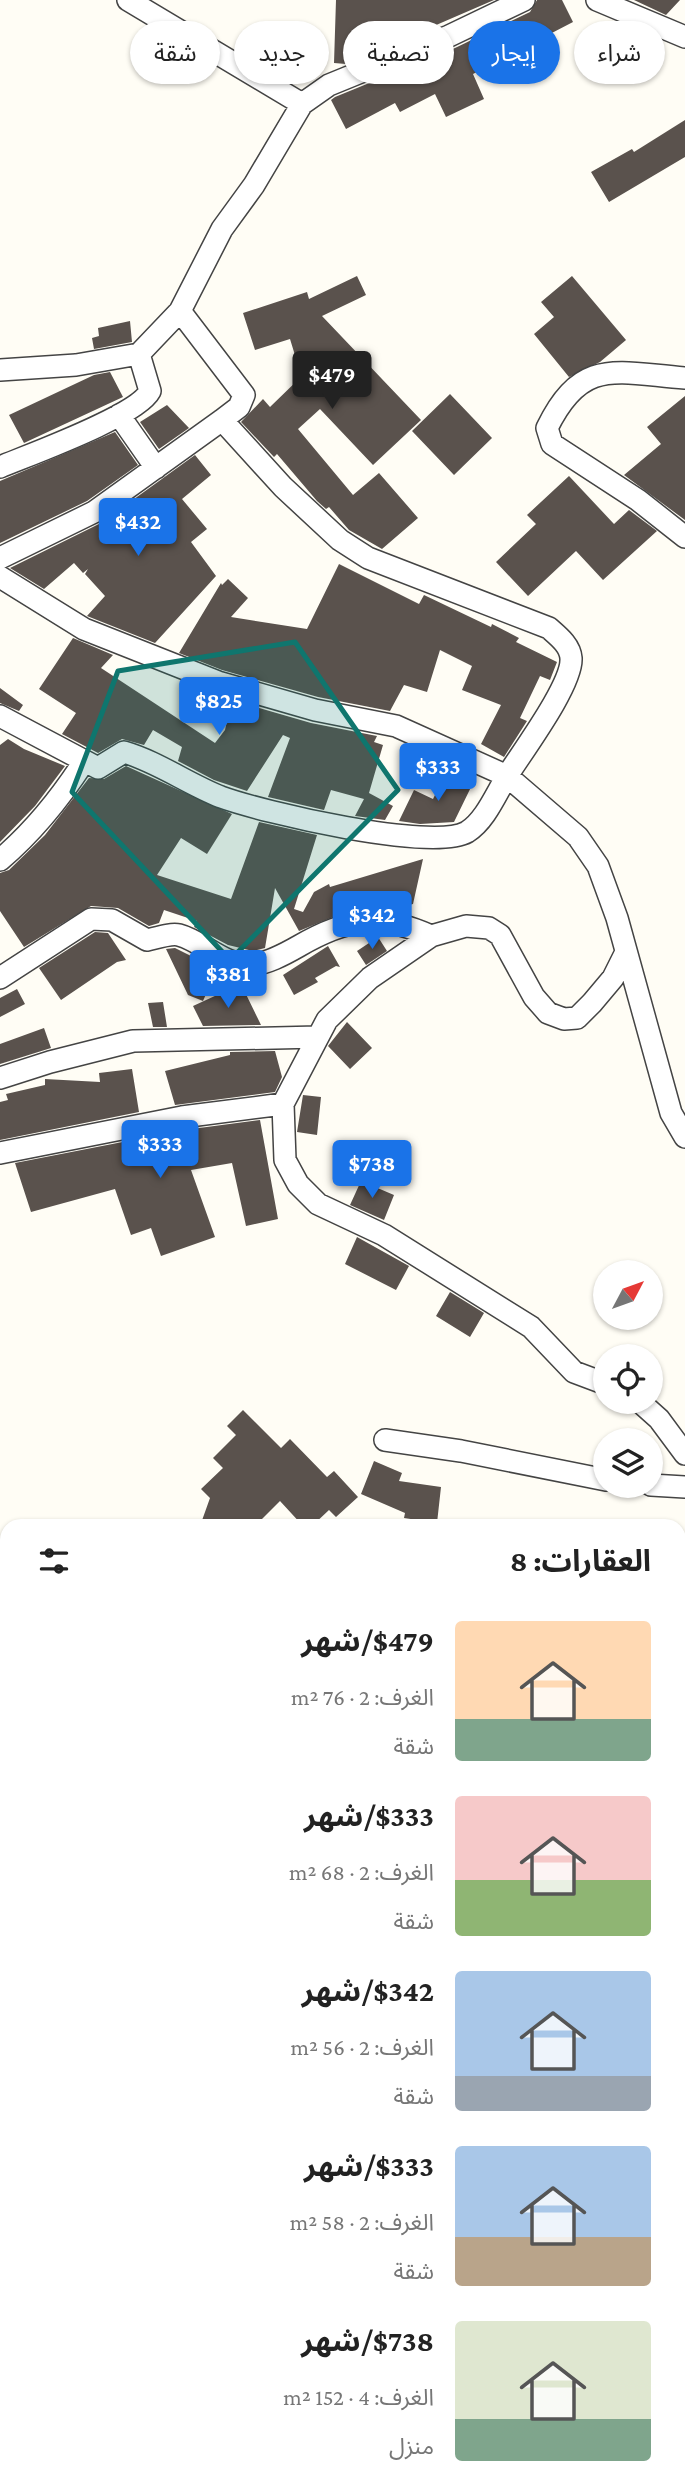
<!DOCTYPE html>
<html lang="ar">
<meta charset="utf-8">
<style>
:root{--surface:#fff;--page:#f6f6f6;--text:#222;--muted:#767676;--accent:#1a73e8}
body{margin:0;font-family:"Crimson Pro","Noto Sans Arabic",serif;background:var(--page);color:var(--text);direction:rtl;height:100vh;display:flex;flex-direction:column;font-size:26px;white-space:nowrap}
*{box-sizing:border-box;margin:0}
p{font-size:23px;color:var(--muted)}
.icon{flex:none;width:38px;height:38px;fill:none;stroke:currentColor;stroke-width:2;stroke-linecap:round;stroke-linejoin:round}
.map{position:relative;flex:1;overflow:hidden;direction:ltr}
.details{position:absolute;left:0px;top:1519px;width:686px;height:973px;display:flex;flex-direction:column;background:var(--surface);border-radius:21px 21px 0 0;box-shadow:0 2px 5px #0004;direction:rtl}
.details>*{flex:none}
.hud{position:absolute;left:21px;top:21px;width:644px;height:63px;direction:rtl;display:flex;gap:14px}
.needle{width:46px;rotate:49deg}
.fabs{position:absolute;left:593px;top:1260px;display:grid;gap:14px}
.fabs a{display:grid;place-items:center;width:70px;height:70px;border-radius:50%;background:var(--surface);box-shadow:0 2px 5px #0004;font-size:35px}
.price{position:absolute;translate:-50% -60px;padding:0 16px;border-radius:7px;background:var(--accent);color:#fff;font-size:23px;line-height:46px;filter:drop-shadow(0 2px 4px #0008)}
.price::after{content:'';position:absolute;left:50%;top:42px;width:21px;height:16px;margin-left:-10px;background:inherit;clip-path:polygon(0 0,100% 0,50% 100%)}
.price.active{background:#222;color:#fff}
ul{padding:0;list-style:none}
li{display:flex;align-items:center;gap:21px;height:175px;padding:0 35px}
li span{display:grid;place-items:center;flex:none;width:196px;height:140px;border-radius:7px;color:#555}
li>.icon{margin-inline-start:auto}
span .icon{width:84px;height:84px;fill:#fffc;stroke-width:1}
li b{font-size:30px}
h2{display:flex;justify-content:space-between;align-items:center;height:84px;padding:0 35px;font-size:30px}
.chip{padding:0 24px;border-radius:32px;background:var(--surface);box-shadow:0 2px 5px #0004;font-size:24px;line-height:63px}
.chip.active{background:var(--accent);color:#fff}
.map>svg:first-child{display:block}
.building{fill:#5a524d}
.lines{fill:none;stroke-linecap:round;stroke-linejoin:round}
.minor-casing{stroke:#444;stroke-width:24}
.primary-casing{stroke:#222;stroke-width:37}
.minor{stroke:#fff;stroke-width:21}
.primary{stroke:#f9d66b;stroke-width:33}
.marked{fill:#0f766e;fill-opacity:0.2;stroke:#0f766e;stroke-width:5;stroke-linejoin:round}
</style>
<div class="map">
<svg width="685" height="2492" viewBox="0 0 685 2492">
<rect width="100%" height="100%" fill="#fffdf5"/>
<!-- building -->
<path class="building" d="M336,0H494L346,64L334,63Z
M537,0H562L573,22L473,74L484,99L446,117L435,94L400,112L395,103L346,129L331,100L335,97L455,48L530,12Z
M634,0H680L666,15Z
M685,120V157L609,202L591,172L632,149L634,152Z
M357,276L366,295L322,316L421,420L373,465L320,409L298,429L353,495L379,473L418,518L382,549L349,530L329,507L326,509L317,501L277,454L274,457L241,422L263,399L270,407L305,373L298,365L290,339L255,350L243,313L307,292L309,299Z
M572,276L626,340L600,362L569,377L534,334L554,317L541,302Z
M130,321L132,342L94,349L92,338L99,336L98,328Z
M110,372L123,397L24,443L9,415L94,375Z
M450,394L492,438L454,475L412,431Z
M685,396V520L624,475L661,444L647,427Z
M167,405L189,428L159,449L140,422Z
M115,432L138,465L87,501L0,543V481Z
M195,455L211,475L182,499L207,529L191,542L216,576L155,643L87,616L105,596L85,574L88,569L83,573L74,563L44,589L10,568L101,523Z
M569,476L614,524L629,510L657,531L603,580L576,551L528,596L496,562L536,524L527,515Z
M339,564L419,604L424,595L491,627L492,624L519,638L516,642L557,662L550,680L540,676L520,718L527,721L504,757L481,744L501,705L462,690L472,666L440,650L427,692L404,685L390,711L318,697L222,670L179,653L221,583L222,585L228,579L248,598L231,617L307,629Z
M73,638L113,655L101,668L215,743L225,730L232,700L311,723L377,736L374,742L383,745L369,793L393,806L385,820L355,816L364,799L331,790L324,810L268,797L290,738L283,735L247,791L214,780L178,761L182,747L153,730L144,745L122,739L98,753L62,734L76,713L39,689Z
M0,688L23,705L19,711L0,703Z
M8,739L24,749L65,766L35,806L0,842V745Z
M126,766L232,814L207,854L181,838L157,875L231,899L259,822L317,835L294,909L303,912L314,892L329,884L330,887L423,859L413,904L391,910L345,912L299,931L275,888L265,948L253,951L228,945L194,927L197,921L164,910L159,923L149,926L118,908L91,906L24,947L0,911V873L9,870L45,835L89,778L104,779Z
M447,771L473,783L454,822L420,824L399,821L414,790L433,799Z
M95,932L108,933L126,960L117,962L61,1000L39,968Z
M378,937L387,951L366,965L357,951Z
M328,946L340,967L336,966L315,978L318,982L294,995L283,975Z
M175,948L217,969L203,1001L188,995L166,949Z
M241,984L261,1025L203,1026L193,1006Z
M17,989L25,1004L0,1017V998Z
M163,1002L167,1027H153L148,1003Z
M347,1022L372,1048L350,1069L328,1046Z
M44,1028L51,1048L0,1064V1044Z
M275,1051L282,1077L275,1092L175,1105L165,1071L230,1055V1052Z
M132,1069L139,1112L0,1140V1102L8,1100L6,1094L45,1085V1079L100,1082L99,1073Z
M303,1095L321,1097L317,1135L297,1132Z
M260,1120L278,1219L246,1226L232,1163L191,1170L215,1237L161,1256L151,1228L131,1235L115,1189L31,1212L15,1163L184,1130Z
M361,1181L394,1195L384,1220L350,1205Z
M357,1237L409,1266L396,1290L345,1264Z
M450,1292L484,1313L470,1337L436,1316Z
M243,1410L281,1448L290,1439L327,1477L334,1471L358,1497L336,1517L329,1510L312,1526H303L280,1501L255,1526H200L210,1498L201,1489L223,1468L213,1458L236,1435L227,1426Z
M374,1461L402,1473L399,1481L441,1487L437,1523L404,1518L405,1513L361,1494Z"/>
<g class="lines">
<!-- minor casing -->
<g class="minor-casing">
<path id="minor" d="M128,0L302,104L254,185L222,229L180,311
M597,0L685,37
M302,104L329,85L449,36L524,0
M0,370L76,365L139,354L180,311L244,395L239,407L222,420L94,512L0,558
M685,378C617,373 582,356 547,428L552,444L638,500L685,537
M119,415L156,468
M0,467C31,454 137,416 150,391L139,354
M0,577L84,629L218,682L315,710L396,726L507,776C522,752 573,684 571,658C570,645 558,636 549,628L368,558L340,540L283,487L222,420
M0,716L98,768L124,752C158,762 188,784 221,797C262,812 432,852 467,832C485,821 496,794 507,776L578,837L598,866L617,918L671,1113L685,1137
M0,860C34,831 59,800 83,763
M0,978L91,919L112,920L147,940C156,938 171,933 179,935C202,941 224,965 249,965C265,965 285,954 299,946C347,918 380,913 431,936
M0,1078L50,1062L133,1041L318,1037
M0,1153L182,1117L283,1104
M606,1384L574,1372L531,1327L384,1235L318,1204L298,1184L285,1160L283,1104L327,1020L370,978L431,936L466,926L489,928L500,935L534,997L548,1013L564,1019L577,1018L592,1003L613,978L626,952
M640,1402L659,1419L685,1454
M385,1440L461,1451L606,1480
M651,1485L685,1487"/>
</g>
<!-- primary casing -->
<g class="primary-casing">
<path id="primary" d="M0,2295L7,2324
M44,2485L46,2492"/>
</g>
<!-- minor -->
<use href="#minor" class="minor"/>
<!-- primary -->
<use href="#primary" class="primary"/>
</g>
<!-- marked area -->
<path class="marked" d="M295,642L398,790L230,960L72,792L118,671Z"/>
</svg>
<div class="fabs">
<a><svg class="needle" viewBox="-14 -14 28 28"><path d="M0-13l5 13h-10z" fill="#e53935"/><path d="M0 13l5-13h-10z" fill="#767676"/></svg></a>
<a><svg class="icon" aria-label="locate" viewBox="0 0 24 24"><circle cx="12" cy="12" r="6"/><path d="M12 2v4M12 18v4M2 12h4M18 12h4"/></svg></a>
<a><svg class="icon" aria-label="layers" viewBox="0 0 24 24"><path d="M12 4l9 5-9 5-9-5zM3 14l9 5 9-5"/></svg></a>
</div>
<b class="price active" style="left:332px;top:411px">$479</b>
<b class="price" style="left:138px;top:558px">$432</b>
<b class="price" style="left:219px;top:737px">$825</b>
<b class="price" style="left:438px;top:803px">$333</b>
<b class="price" style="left:372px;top:951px">$342</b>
<b class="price" style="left:228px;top:1010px">$381</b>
<b class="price" style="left:160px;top:1180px">$333</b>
<b class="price" style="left:372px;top:1200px">$738</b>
<div class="hud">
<a class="chip">شراء</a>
<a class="chip active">إيجار</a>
<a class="chip">تصفية</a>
<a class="chip">جديد</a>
<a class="chip">شقة</a>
</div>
<section class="details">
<h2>العقارات: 8<svg class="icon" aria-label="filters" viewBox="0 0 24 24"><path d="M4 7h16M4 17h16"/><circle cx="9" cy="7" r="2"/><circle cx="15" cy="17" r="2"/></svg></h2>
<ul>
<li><span style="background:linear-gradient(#ffd9b3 70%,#7fa58c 0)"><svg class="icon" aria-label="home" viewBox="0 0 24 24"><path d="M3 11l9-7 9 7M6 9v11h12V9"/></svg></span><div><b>$479/شهر</b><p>الغرف: 2 · 76 m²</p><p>شقة</p></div></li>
<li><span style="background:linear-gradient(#f6c9c9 60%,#8fb573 0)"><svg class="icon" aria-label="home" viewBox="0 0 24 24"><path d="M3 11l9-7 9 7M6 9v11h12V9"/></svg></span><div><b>$333/شهر</b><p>الغرف: 2 · 68 m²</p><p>شقة</p></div></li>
<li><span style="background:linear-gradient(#a9c7e8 75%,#9aa5b1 0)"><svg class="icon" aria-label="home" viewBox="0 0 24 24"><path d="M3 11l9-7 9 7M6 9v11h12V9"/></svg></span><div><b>$342/شهر</b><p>الغرف: 2 · 56 m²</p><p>شقة</p></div></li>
<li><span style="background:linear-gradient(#a9c7e8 65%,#b9a48a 0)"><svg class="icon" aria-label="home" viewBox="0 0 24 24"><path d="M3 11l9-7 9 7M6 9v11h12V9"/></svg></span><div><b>$333/شهر</b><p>الغرف: 2 · 58 m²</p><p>شقة</p></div></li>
<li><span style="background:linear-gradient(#dfe7d0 70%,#7fa58c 0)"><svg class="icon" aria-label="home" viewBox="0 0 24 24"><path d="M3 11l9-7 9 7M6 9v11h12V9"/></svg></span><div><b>$738/شهر</b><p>الغرف: 4 · 152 m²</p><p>منزل</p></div></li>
</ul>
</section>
</div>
